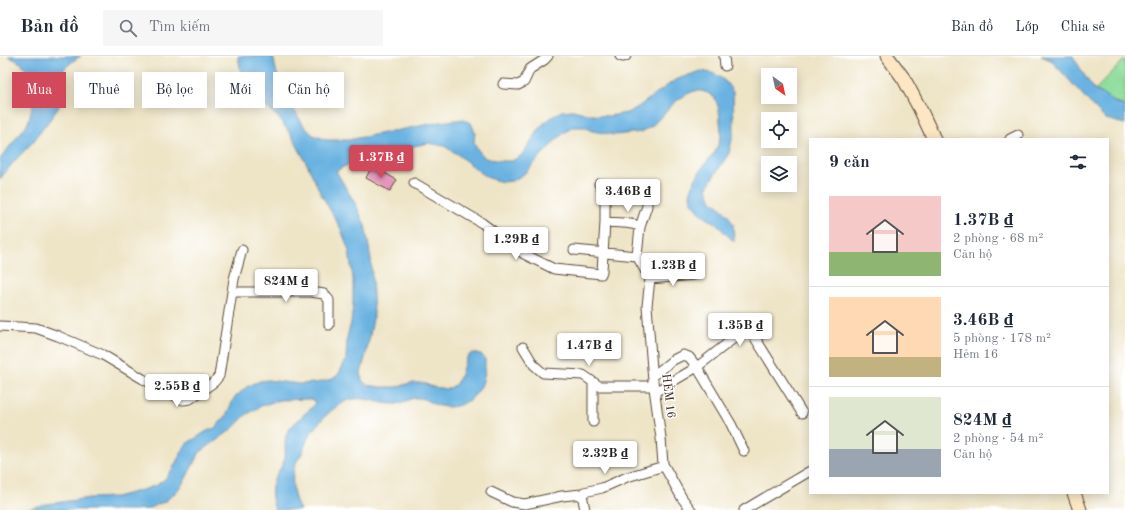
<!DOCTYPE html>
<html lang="vi">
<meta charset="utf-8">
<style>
:root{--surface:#fff;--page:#f6f6f7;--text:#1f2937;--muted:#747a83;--line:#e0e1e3;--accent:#d1495b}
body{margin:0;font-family:"Old Standard TT",serif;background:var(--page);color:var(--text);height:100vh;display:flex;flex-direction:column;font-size:15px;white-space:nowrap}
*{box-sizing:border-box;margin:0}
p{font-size:13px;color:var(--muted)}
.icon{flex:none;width:22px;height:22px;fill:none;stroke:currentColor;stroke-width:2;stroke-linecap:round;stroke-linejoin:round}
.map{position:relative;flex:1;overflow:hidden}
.side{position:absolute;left:809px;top:82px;width:300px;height:356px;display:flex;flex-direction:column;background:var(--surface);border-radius:0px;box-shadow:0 2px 10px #0003}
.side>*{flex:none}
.banner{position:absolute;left:12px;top:16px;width:380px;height:36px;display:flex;gap:8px}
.needle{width:26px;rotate:147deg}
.buttons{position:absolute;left:761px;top:12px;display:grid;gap:8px}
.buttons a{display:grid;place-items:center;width:36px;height:36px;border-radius:0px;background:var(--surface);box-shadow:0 2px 10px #0003;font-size:20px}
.price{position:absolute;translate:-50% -34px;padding:0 9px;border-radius:4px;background:#fff;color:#222;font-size:13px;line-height:26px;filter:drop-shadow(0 1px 2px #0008)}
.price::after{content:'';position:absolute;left:50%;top:24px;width:12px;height:9px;margin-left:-6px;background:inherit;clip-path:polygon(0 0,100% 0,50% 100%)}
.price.active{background:var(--accent);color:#fff}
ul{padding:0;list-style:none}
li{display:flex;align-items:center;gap:12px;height:100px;padding:0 20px}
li+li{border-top:1px solid var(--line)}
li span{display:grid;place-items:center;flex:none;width:112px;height:80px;border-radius:0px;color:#555}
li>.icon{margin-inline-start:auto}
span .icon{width:48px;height:48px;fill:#fffc;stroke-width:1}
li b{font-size:17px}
h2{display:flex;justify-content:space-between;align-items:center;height:48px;padding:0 20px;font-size:17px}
.pill{padding:0 14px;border-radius:0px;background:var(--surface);box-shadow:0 2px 10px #0003;font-size:14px;line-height:36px}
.pill.active{background:var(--accent);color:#fff}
header{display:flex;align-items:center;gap:24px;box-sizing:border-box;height:56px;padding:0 20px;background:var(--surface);border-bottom:1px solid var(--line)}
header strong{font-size:19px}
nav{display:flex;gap:22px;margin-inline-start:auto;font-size:14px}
.search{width:280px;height:36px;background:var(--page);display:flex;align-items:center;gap:10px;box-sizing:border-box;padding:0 14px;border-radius:0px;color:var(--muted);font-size:15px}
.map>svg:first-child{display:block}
.green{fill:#8fdd9c;stroke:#65845d}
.water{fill:#69b2e1;stroke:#526e80}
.building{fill:#e495bb}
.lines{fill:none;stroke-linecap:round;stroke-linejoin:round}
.street-casing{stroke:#564637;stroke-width:11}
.secondary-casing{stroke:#564637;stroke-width:15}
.street{stroke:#fff;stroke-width:9}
.secondary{stroke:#fce6c4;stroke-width:13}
.labels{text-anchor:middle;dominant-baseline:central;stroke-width:3;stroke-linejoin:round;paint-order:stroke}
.street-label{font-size:12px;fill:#3b2a1e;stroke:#fff}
</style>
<header>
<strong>Bản đồ</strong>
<div class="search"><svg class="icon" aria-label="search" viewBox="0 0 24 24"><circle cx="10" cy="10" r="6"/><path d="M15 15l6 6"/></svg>Tìm kiếm</div>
<nav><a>Bản đồ</a><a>Lớp</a><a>Chia sẻ</a></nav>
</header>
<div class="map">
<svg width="1125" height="454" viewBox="0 0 1125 454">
<rect width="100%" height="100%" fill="#fff"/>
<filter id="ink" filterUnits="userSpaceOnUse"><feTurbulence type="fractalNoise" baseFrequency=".025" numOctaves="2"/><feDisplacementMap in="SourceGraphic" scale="8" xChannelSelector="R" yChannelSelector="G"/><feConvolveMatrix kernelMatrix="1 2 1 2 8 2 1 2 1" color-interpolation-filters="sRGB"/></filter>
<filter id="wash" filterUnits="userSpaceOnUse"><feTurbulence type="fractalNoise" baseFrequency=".012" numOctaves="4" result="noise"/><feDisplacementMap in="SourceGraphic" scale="16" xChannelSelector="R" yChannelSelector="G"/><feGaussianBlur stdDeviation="0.9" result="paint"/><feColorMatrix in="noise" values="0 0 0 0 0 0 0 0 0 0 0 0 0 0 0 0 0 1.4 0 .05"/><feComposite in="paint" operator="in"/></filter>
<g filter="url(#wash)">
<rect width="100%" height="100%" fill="#eee4c6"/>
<!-- green -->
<path class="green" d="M1125,3V50C1114,47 1105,40 1095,34Z"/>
<!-- water -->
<path class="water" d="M8,0H81C69,7 56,17 60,33C61,39 63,43 60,48C57,55 52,60 48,66C43,72 38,79 33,86C21,98 10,109 0,123V103L28,67L34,43L35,34L29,18L21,7Z
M238,0H273L277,18L286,41L304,70L313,79L327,84H348L440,66L464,63L471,67L475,76L474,86L478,94L485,102L500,105H512L521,100L543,68L556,58L562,55L573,54L592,59L609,60L627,57L638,51L675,24L689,19L701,15L712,17L720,21L726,26L733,36L734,74L729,97L724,105L711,124L707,133L712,145L720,151L727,158L733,168L734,186L715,167L702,159L691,145L690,138L695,124L702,112L715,96L719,86L721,77L719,53L715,42L708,37L701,35H694L685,39L679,43L673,48L652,70L641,76L615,79L592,75L584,71H573L564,77L555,85L524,118L512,125L502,126L486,121L457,98L444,90L428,87L405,92L355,105L336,115L356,149L365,169L371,203L374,258L367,294L361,317L362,324L367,329L381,331H397L410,327H423L433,331L448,333L455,329L460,321L466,302L472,297L481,298L485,303C485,312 485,322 481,330C474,345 456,354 440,350C432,349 426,342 418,342C409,341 403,349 392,348C376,347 359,338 344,346C332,352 316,368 309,380C306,385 304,393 301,399C298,403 295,408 294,413C291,426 293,443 300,454H275C271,444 270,431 275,421C278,414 284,410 285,401C286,392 283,382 289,374C296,364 307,357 315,348L313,344L310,343L279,344L261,350L246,359L231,374L199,397L184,426L175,437L164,446L147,453L133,454H23L47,448L90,442L116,441L142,434L157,429L165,423L173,412L186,388L207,375L215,372L226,360L234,342L248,330L260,325L268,324L299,328L316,327L332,323L338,319L346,304L347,281L351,267L353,249V223L349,195L341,173L320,136L308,110L292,80L278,61L261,46L247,42L243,40L238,33V26L241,17Z
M1041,0H1073L1086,22L1095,34L1106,40L1117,48L1125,50V68L1106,63L1099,57L1051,4Z"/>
<g id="blocks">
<!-- building -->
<path class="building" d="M372,110L397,124L390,135L366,122Z"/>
</g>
</g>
<g filter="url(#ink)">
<use href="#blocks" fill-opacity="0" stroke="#564637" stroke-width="1"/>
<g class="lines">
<!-- street casing -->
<g class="street-casing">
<path id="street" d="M620,0L623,1L626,0
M724,0L725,10
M503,28L518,29L524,26L530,13L544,4L548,0
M1010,83L1018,79
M414,127L482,167L524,198L554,213L601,218L602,215L605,166V142L603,133L599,128
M647,131V150L640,171L637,200L650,223L647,250L653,325L661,382L663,408L682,442L691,454
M605,166C614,167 633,166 640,171
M574,194L637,200
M650,223L694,219
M232,236H311L324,238L329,244V269
M0,270L36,272L58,280L103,299L143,323L183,344L190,343L214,326L219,320L234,223L242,194
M523,291L534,309L543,317L583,319L599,330H654
M653,320L673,304L683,299L689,301L697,311L731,368L744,395
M655,336L697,311L742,276L748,275L752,277L802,357
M593,366V326
M491,436L512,446L525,448L562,440L582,438
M585,454L582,438L584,436L602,432L627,421L664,410
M744,454L810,415"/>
</g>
<!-- secondary casing -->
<g class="secondary-casing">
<path id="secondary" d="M887,0L904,23L920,53L934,83
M1074,437L1080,454"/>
</g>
<!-- street -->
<use href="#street" class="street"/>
<!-- secondary -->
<use href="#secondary" class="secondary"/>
</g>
</g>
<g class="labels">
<!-- street labels -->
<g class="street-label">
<text transform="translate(668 340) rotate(83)">HẺM 16</text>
</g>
</g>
</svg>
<div class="buttons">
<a><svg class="needle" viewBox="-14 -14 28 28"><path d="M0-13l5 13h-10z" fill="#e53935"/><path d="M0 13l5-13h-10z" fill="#747a83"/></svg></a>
<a><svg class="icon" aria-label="locate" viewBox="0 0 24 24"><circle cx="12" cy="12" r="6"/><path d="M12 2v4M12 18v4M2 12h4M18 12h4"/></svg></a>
<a><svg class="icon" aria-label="layers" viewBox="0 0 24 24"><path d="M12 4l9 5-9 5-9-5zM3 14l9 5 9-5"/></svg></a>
</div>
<b class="price active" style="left:381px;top:123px">1.37B ₫</b>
<b class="price" style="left:628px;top:157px">3.46B ₫</b>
<b class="price" style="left:516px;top:205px">1.29B ₫</b>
<b class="price" style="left:673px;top:231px">1.23B ₫</b>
<b class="price" style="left:286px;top:247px">824M ₫</b>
<b class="price" style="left:740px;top:291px">1.35B ₫</b>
<b class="price" style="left:589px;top:311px">1.47B ₫</b>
<b class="price" style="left:177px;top:352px">2.55B ₫</b>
<b class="price" style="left:605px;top:419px">2.32B ₫</b>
<div class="banner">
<a class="pill active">Mua</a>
<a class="pill">Thuê</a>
<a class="pill">Bộ lọc</a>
<a class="pill">Mới</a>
<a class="pill">Căn hộ</a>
</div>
<section class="side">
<h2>9 căn<svg class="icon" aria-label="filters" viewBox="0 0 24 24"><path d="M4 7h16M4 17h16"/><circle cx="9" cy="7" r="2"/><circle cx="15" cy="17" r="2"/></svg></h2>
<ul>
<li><span style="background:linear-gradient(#f6c9c9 70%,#8fb573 0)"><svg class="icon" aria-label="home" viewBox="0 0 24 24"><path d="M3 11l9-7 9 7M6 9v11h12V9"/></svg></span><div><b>1.37B ₫</b><p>2 phòng · 68 m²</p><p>Căn hộ</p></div></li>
<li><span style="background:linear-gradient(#ffd9b3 75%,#c2b280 0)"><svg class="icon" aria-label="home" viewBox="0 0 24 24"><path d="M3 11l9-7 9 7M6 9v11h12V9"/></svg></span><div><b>3.46B ₫</b><p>5 phòng · 178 m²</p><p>Hẻm 16</p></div></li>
<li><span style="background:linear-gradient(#dfe7d0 65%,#9aa5b1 0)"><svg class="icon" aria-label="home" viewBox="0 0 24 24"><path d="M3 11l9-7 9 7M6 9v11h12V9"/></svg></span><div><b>824M ₫</b><p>2 phòng · 54 m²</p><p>Căn hộ</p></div></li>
</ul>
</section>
</div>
